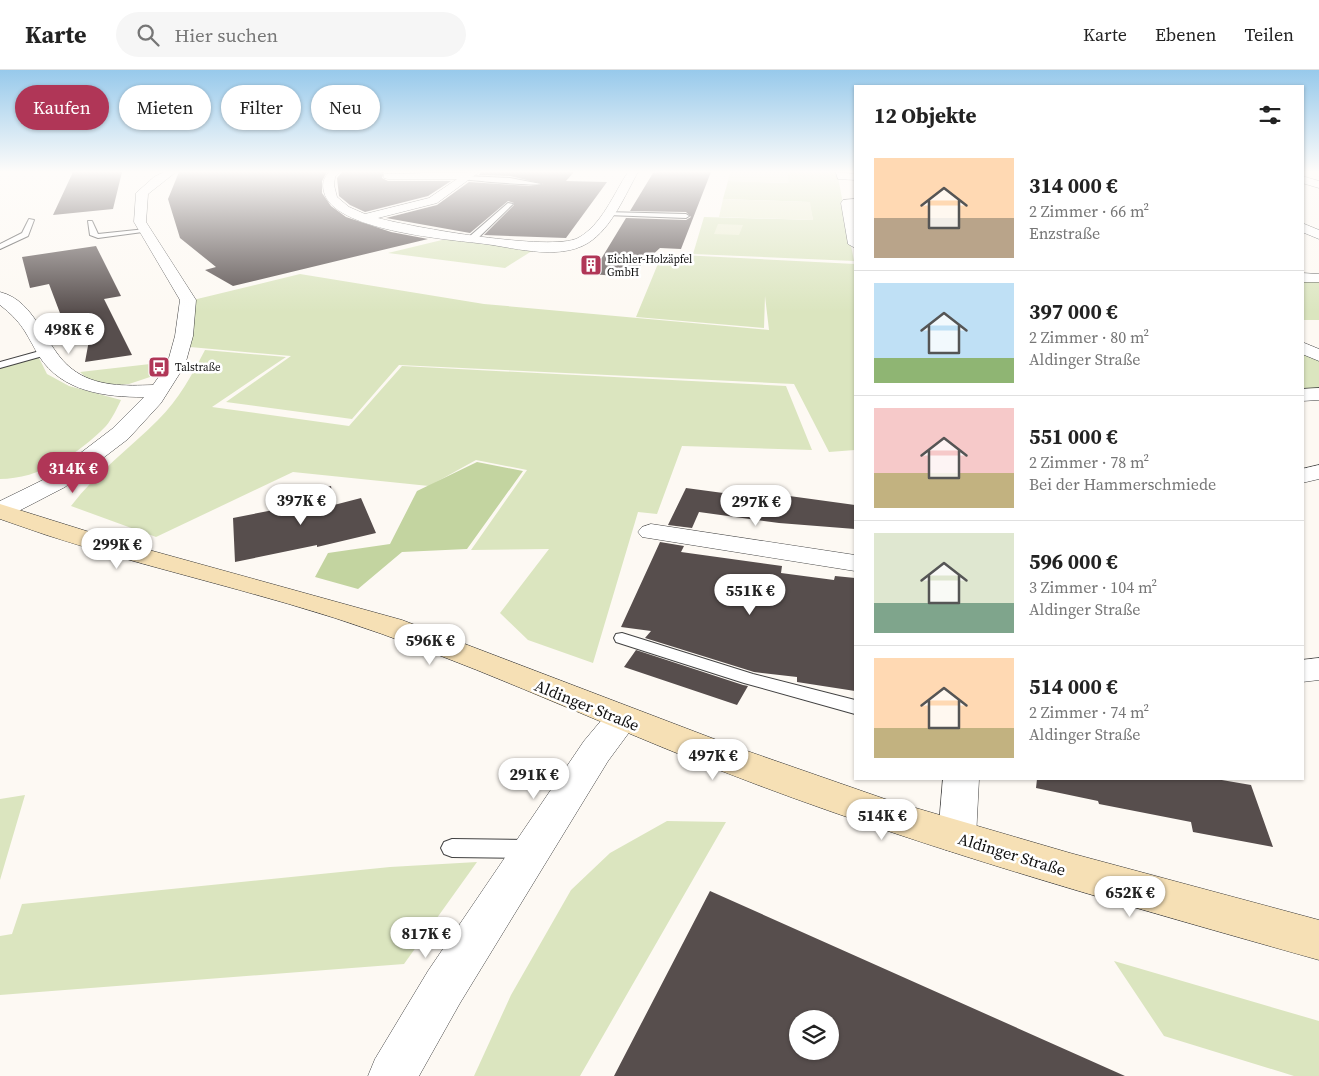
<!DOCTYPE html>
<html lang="de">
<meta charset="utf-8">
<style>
:root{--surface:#fff;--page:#f6f6f6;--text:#222;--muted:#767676;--line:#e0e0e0;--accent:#b03657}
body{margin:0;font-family:"Source Serif 4",serif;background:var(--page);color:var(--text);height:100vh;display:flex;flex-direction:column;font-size:19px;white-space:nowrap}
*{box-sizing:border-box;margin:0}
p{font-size:16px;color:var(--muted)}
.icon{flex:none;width:28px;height:28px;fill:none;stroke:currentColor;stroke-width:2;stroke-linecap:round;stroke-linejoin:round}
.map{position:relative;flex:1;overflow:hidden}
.side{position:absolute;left:854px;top:15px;width:450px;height:695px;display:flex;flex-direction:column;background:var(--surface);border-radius:0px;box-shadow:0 1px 4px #0004}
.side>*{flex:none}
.banner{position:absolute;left:15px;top:15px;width:475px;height:45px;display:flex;gap:10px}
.controls{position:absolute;left:789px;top:940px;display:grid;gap:10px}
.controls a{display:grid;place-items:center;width:50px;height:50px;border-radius:50%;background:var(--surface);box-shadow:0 1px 4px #0004;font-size:25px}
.price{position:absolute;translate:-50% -42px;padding:0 11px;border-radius:18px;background:#fff;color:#222;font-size:16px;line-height:32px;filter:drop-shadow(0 1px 2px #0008)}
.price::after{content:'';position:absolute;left:50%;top:30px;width:15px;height:11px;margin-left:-8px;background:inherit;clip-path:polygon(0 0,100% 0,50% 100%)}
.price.current{background:var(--accent);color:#fff}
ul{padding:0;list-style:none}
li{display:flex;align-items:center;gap:15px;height:125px;padding:0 20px}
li+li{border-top:1px solid var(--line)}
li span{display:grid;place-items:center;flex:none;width:140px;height:100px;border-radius:0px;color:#555}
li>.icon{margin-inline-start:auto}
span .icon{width:60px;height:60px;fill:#fffc;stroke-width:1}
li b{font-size:21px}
h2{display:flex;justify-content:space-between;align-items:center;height:60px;padding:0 20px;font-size:21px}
.pill{padding:0 18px;border-radius:22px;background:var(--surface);box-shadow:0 1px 4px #0004;font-size:18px;line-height:45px}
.pill.current{background:var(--accent);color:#fff}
header{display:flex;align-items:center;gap:30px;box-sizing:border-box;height:70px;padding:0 25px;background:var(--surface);border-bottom:1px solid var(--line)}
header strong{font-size:24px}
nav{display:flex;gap:28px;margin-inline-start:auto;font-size:18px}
.search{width:350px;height:45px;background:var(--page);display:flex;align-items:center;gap:12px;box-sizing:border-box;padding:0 18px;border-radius:28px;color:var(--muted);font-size:19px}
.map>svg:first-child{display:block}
.green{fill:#dbe5bf}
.forest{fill:#c3d4a0}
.pitch{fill:#eaedd0}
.building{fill:#574e4d;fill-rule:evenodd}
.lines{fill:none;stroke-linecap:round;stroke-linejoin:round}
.lane-casing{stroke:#424242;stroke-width:2}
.street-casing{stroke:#424242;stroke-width:1}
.secondary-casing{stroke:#313131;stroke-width:1}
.lane{fill:#fff;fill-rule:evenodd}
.street{fill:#fff;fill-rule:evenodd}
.secondary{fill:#f6e0b5;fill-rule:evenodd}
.labels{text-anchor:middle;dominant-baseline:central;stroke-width:5;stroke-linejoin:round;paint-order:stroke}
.far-poi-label{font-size:11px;fill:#0f0f0f;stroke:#fff;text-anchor:start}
.near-street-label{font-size:16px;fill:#0f0f0f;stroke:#fff}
</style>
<header>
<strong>Karte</strong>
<div class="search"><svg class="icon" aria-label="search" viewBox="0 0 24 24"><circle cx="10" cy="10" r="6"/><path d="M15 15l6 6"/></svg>Hier suchen</div>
<nav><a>Karte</a><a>Ebenen</a><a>Teilen</a></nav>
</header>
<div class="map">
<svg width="1319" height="1006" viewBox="0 0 1319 1006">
<rect width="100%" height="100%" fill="#fdf9f3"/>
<!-- green -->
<path class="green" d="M787,102H837L854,191L693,184L704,147L813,150L809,132L723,129L728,111L788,113Z
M446,169L535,179L505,198L388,183Z
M662,184L855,194V380L829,382L794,314L399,295L352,349L226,332L291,286L190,277L193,230L300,204L484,234L769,260L765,226L764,258L636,247Z
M1303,208L1319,209V250H1303Z
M205,280L286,287L212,337L349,356L402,296L786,316L812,380L682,376L657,444L638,442L593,593L528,570L500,543L549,479L471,480L527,400L476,390L429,416L293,402L156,467L71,436C96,403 129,379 158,350C179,329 192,305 205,280Z
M1302,282L1319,291V322H1303Z
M38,286L47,304L69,316L121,330C117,338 112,349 106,356C79,384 39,409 0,409V297Z
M159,293L150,307L129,314L113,315L92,313L80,302Z
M25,725L0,810V729Z
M667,751L726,752L580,1006H474L511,925L571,820L610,783Z
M477,792L404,894L0,925V866L12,864L22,834L390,797Z
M1114,891L1319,951V1006H1294L1164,966Z"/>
<!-- forest -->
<path class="forest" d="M477,392L523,401L467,479L402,482L358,519L315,507L328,483L390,474L417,421Z"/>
<!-- pitch -->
<path class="pitch" d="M730,102H787L789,113L728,111Z
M723,129L810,132L813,150L719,147Z
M718,154L743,155L739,165L714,164Z"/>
<!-- building -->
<path class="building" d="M73,102H122L113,139L53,145Z
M179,102H327L322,111V123L331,136L346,147L391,162L428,169L233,216L205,200L216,197L180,168L168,129Z
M342,102H409H384L382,108L388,111H451L428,126L365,142L350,135L339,126L337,108Z
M481,102H574L566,111L607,112L566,168L484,165L514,135V133L508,131L470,163L386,148L437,135L469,112L529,116L543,114L510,106L479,105Z
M659,102H711L681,179L660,178L628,207L592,204L626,148L686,150L691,147L686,142L630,141L653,103Z
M96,176L121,226L104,229L132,285L85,292L92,254L66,259L49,214L30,218L22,187Z
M331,416L334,435L361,428L376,463L317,477V475L235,492L233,448L299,435L298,422Z
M686,418L738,425L739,421L760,422L855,435V459L779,453L699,442L692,458L668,455Z
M660,472L684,476L681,482L782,496L781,503L834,510L835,506L855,508V621L797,612V607L754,602L645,568L651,561L621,557Z
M636,580L743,615L748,616L737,635L624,597Z
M1037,709H1216L1251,715L1273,777L1193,762L1191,752L1099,734L1098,731L1036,718Z
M710,821L1125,1006H614ZM798,949H830V981H798Z"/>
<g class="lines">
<!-- lane casing -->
<g class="lane-casing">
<path id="lane" d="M466,106L510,108L541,114C537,116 474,111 464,109Z
M508,133L513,134L476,170H470V166Z
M605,142L686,144L689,146L686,148L607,145Z
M29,149L34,150L28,166L0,179V174L22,163Z
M88,151H92L98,164L146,159L150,161L98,168L90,165Z
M47,279L52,282L50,284L0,298V292Z
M622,563L753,604L855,630V644L744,613L616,572L614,568L616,564Z
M452,769L532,770L540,773L543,779L540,785L532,788L452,787L444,784L441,778L444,772Z"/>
</g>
<!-- street casing -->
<g class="street-casing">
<path id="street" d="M164,102H176L148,124L146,152L196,230L193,266L185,295L161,333L128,369L65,417L9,446L0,448V431L49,407L112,359L144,327C105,327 62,322 39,286C25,262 23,253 0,235V222C37,231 45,279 72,299C95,317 126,316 153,315L167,295L175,266L180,230L134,152L136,123L154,107Z
M329,102H340L335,107L334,115L337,127L349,137L365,144L429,128L457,109H388L384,108V104L479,102L437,133L378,148C411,157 551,182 578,168C602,155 614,123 628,102H638C625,125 612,158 588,173C557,192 510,176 477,173C444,169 333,160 324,122C322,114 323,109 329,102Z
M836,102L855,104V110L838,109Z
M1302,106L1319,111V118L1302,113Z
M855,129V178L848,174L841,133L843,130Z
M1302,153L1319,160V169L1302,162Z
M1302,203L1319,204V212H1302Z
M1302,272L1319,279V291L1302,284Z
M1319,318V330L1302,331V319Z
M1319,395V409L1302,413V399Z
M651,454L855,485V501L642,467L638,462L642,457Z
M1319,588V610L1302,612V590Z
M622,637L634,640L639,649L608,691L460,933L419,1006H368L375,989L428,901L584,671L610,640Z
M943,709H979L976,767L971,779L957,783L943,779L938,767Z"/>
</g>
<!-- secondary casing -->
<g class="secondary-casing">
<path id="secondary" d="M0,434L131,475L402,550L730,675L885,729L1070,783L1319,850V890C1131,837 942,784 758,715C632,668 509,609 382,564C257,519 125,495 0,449Z"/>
</g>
<!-- lane -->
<use href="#lane" class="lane"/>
<!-- street -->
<use href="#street" class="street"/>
<!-- secondary -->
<use href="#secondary" class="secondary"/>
</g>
<!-- sky -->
<linearGradient id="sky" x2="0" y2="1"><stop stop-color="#97c9eb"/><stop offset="0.42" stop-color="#fefcfa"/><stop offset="1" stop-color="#fefcfa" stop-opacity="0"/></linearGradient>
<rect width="1319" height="242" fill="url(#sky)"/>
<!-- icons -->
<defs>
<g id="building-square" transform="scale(1.125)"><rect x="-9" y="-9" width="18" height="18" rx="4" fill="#b03657" stroke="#fff"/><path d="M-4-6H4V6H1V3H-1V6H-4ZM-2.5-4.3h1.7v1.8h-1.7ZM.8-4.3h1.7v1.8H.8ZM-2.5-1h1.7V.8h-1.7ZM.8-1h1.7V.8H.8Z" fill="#fff"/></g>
<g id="bus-square" transform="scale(1.125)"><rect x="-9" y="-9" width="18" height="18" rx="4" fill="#b03657" stroke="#fff"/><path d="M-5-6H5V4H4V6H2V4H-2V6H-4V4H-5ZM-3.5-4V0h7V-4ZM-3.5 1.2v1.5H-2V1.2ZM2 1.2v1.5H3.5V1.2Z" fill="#fff"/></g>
</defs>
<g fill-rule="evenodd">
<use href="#building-square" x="591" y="195"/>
<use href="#bus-square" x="159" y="297"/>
</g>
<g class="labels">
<!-- far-poi labels -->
<g class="far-poi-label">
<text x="607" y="189">Eichler-Holzäpfel<tspan x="607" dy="13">GmbH</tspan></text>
<text x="175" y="297">Talstraße</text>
</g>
<!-- near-street labels -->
<g class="near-street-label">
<text transform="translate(587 635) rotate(22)">Aldinger Straße</text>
<text transform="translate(1012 784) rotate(17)">Aldinger Straße</text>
</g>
</g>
</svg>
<div class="controls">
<a><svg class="icon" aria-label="layers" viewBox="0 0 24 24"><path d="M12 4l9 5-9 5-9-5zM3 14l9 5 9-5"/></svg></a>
</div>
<b class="price" style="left:69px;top:285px">498K €</b>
<b class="price current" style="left:73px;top:424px">314K €</b>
<b class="price" style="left:301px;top:456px">397K €</b>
<b class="price" style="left:756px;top:457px">297K €</b>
<b class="price" style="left:117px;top:500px">299K €</b>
<b class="price" style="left:750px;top:546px">551K €</b>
<b class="price" style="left:430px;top:596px">596K €</b>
<b class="price" style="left:713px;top:711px">497K €</b>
<b class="price" style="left:534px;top:730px">291K €</b>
<b class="price" style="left:882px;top:771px">514K €</b>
<b class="price" style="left:1130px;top:848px">652K €</b>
<b class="price" style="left:426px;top:889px">817K €</b>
<div class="banner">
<a class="pill current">Kaufen</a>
<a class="pill">Mieten</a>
<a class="pill">Filter</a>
<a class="pill">Neu</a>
</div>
<section class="side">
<h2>12 Objekte<svg class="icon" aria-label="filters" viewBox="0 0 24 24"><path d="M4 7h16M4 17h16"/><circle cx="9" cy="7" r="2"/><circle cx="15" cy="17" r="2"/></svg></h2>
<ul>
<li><span style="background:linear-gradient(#ffd9b3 60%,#b9a48a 0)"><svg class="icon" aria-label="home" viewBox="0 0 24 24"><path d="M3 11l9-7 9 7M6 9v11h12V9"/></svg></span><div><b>314 000 €</b><p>2 Zimmer · 66 m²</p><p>Enzstraße</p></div></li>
<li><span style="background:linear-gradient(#bfe0f5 75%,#8fb573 0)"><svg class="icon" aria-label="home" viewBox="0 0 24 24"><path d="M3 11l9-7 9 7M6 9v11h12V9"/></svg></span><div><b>397 000 €</b><p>2 Zimmer · 80 m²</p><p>Aldinger Straße</p></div></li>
<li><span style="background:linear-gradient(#f6c9c9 65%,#c2b280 0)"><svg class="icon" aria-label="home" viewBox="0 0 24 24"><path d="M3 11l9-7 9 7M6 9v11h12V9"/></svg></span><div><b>551 000 €</b><p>2 Zimmer · 78 m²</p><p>Bei der Hammerschmiede</p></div></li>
<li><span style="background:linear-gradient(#dfe7d0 70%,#7fa58c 0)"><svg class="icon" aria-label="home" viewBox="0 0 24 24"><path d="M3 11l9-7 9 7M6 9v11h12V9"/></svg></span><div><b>596 000 €</b><p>3 Zimmer · 104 m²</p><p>Aldinger Straße</p></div></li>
<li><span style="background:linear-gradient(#ffd9b3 70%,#c2b280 0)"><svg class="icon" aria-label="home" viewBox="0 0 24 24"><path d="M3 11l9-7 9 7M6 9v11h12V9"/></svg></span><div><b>514 000 €</b><p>2 Zimmer · 74 m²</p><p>Aldinger Straße</p></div></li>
</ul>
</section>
</div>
